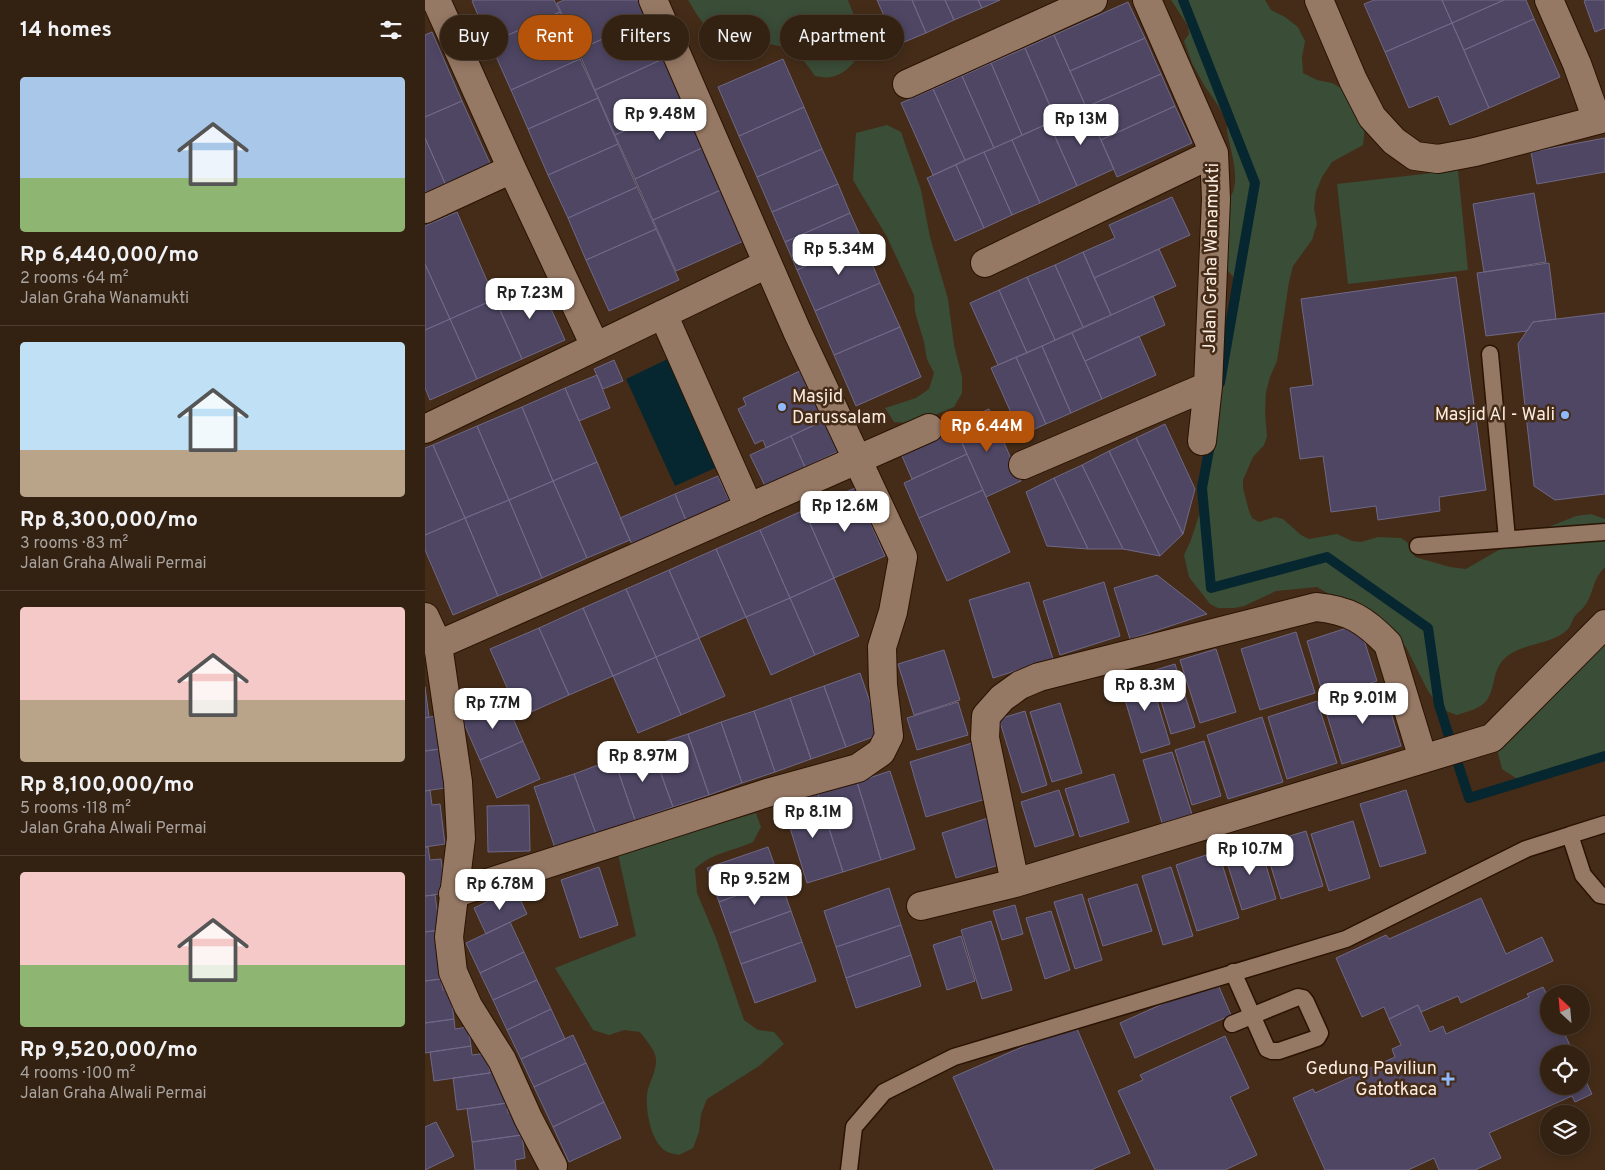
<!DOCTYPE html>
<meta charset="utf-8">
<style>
:root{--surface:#332112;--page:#3b291b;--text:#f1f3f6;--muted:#a9a39f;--line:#4e3e32;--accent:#b45309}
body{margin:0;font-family:Overpass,sans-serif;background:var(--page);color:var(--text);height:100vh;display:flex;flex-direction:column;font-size:19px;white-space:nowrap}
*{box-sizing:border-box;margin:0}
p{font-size:16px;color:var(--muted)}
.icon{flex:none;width:28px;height:28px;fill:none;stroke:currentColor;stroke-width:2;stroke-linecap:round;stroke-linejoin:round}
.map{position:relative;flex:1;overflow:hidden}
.sheet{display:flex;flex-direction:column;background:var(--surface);width:425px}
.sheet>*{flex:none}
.hud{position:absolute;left:15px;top:15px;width:475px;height:45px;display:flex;gap:10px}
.needle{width:32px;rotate:334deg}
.buttons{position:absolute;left:1115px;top:985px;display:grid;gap:10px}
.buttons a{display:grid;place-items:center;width:50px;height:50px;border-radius:50%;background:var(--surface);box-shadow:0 2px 12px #0003,0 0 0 1px var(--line);font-size:25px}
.price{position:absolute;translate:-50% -42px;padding:0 11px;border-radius:10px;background:#fff;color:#222;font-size:16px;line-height:32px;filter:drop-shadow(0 1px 2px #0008)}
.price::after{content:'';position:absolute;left:50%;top:30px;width:15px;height:11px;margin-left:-8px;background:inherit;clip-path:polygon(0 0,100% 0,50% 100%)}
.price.active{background:var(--accent);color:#fff}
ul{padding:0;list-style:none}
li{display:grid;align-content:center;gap:10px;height:265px;padding:0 20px}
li+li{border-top:1px solid var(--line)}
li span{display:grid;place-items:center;height:155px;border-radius:5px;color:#555}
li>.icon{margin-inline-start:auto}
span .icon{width:90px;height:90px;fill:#fffc;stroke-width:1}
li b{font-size:21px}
h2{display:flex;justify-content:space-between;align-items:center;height:60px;padding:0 20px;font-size:21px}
.tag{padding:0 18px;border-radius:22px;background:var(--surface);box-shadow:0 2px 12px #0003,0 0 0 1px var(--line);font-size:18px;line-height:45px}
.tag.active{background:var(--accent);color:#fff}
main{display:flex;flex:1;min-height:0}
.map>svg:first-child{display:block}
.green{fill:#3a4d37}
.water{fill:#072730}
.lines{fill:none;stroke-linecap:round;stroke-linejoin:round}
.stream{stroke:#072730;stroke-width:10}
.building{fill:#4e4663;stroke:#706886}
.service-casing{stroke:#2a1302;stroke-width:19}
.minor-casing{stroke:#2a1302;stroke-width:30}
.service{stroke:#967964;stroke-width:16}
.minor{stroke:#967964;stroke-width:28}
.poi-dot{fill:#90b8fd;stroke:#442c18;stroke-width:2}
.labels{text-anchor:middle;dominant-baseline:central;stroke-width:5;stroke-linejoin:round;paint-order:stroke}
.street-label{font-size:18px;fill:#fcece0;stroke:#442c18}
.poi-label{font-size:18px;fill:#fcece0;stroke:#442c18;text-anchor:end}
</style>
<main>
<section class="sheet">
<h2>14 homes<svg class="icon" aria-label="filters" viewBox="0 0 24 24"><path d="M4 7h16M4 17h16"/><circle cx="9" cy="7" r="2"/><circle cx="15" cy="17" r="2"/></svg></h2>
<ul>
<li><span style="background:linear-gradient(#a9c7e8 65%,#8fb573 0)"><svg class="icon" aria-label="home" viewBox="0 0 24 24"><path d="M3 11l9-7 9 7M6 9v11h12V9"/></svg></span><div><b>Rp 6,440,000/mo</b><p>2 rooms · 64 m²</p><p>Jalan Graha Wanamukti</p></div></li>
<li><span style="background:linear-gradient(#bfe0f5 70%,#b9a48a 0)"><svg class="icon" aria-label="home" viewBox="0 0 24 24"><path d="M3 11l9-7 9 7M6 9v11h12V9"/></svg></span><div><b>Rp 8,300,000/mo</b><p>3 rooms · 83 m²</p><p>Jalan Graha Alwali Permai</p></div></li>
<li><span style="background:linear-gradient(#f6c9c9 60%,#b9a48a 0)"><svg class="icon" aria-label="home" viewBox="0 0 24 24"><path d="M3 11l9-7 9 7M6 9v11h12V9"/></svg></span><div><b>Rp 8,100,000/mo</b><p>5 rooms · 118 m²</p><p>Jalan Graha Alwali Permai</p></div></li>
<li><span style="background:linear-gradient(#f6c9c9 60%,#8fb573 0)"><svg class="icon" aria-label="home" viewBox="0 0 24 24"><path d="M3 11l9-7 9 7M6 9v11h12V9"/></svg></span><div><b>Rp 9,520,000/mo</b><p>4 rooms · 100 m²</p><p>Jalan Graha Alwali Permai</p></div></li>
</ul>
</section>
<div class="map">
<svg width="1180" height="1170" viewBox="0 0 1180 1170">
<rect width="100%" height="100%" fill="#442c18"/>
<!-- green -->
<path class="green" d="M263,0H423L440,44C433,58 423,74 406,77C402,78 395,77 390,76C384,67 378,59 370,53C350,38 311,47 287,31C276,24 270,11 263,0Z
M746,0H840L846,10L860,17L873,27L880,41L877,57L878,73L892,80L907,83L921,91L941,116L938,145L907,162L897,177L891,192L889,208L892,224L887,240L868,266L864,282L852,361L845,377L841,392L840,412L842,437L839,445L828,457L818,480V488L824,511L827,518L834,522L850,517L858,519L876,535L884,539L912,534L927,541L936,542L953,537L976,538L982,542L990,557L1025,567L1041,569L1077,548L1084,547L1121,528L1151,516L1166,514L1180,519V567C1167,580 1169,592 1161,604C1158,609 1153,612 1150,616C1147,620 1146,626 1143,629C1128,645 1096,643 1080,658C1067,670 1071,686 1062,700C1057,708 1041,712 1032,715L1016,709L1003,691L981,647L958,626L892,587L851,591L819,606L809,608H793L785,604L764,577L759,555L766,540L776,509L780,462L779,454L795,334C806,326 813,310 815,297C817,279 800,273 797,260C796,253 800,214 802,206C803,200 808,194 809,188C813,170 805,148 802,131V123L794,107L779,85L767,63L759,41L764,34L763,26Z
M462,125L476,132L496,190L505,237L523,299L529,345L537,377V393L529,407L500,419L485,423L469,422L460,408L491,398L504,389L509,373L502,359L499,342L490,312L489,295L462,237L428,180L431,133Z
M1033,170L1043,270L923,284L912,184Z
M1180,626V759L1139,773L1107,778H1091L1077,769L1073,753L1074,737Z
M331,813L336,827L328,842C306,852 288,852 270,869L272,893L291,938L319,1020L333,1030L349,1032L359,1044L334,1066L282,1099L276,1114L274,1132L268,1148L254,1155C250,1154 243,1153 239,1150C225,1139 219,1105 223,1089C226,1080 232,1068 231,1059C230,1049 220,1039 215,1032L199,1030L184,1035L168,1030L130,968L211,936L193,854Z"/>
<!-- water -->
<path class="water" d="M249,356L299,464L250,486L201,379Z"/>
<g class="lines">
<!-- stream -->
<path class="stream" d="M758,0L830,183L795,383
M786,439L777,488L786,588L902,557L1003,628L1014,705L1044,798L1180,756"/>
</g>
<!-- building -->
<path class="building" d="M50,0H129L135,12L65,43L47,1Z
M139,0H214L222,19L153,50L132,3Z
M452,0H487L501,33L472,45Z
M487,0H520L529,20L501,33Z
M520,0H553L557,8L529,20Z
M553,0H575L557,8Z
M949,0H1017L1027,23L960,52L939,4Z
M1017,0H1079L1027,23Z
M1079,0H1101L1109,19L1039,50L1027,23Z
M1162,0H1180V28L1170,32L1159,1Z
M703,2L720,38L645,71L629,35Z
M135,12L155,59L86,90L65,43Z
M222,19L240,58L170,90L153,50Z
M1109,19L1135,77L1064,108L1039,50Z
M1027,23L1064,108L1025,125L1013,96L984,108L960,52Z
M7,32L37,101L0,117V35Z
M629,35L661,107L631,120L600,48Z
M720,38L736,74L661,107L645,71Z
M600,48L631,120L597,135L566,63Z
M240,58L260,104L190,135L170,90Z
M155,59L173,98L103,129L86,90Z
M358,59L379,107L314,136L293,87Z
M566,63L597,135L569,148L537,76Z
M736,74L750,106L676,140L661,107Z
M537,76L569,148L540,160L508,89Z
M508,89L540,160L508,175L476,103Z
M173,98L193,144L123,175L103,129Z
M37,101L68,170L23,190L0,138V117Z
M260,104L279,147L210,179L190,135Z
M750,106L767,143L692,177L676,140Z
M379,107L397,149L332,177L314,136Z
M661,107L689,169L652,186L624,123Z
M624,123L652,186L615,203L587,140Z
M0,138L23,190L0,200Z
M1180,138V172L1112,184L1106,152Z
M587,140L615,203L587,215L559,152Z
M193,144L212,187L143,218L123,175Z
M279,147L298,189L228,220L210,179Z
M397,149L413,184L347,212L332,177Z
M559,152L587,215L559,228L531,165Z
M531,165L559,228L530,241L502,178Z
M413,184L425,213L360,242L347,212Z
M212,187L231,229L161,260L143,218Z
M298,189L321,240L251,271L228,220Z
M1109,193L1121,262L1059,272L1048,204Z
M747,197L765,235L669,278L658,252L690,238L684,225Z
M32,212L70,299L25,319L0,264V226Z
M425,213L438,242L372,270L360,242Z
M231,229L254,280L184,311L161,260Z
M438,242L455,283L390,311L372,270Z
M734,249L751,286L686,315L669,278Z
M658,252L686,315L658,327L630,265Z
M1124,263L1131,319L1108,322L1102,331L1061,336L1052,273Z
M0,264L25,319L0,330Z
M630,265L658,327L630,340L602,277Z
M602,277L630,340L602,353L574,290Z
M1031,277L1061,490L1014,497L1015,511L953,520L951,506L906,512L898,456L875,459L865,388L888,385L876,299Z
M113,280L140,340L97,359L70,299Z
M455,283L475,327L409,355L390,311Z
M574,290L602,353L573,365L545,303Z
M728,296L740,325L660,361L647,333Z
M70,299L97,359L52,379L25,319Z
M1180,313V494L1130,500L1109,486L1093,344L1108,322Z
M25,319L52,379L5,400L0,388V330Z
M475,327L496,377L431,406L409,355Z
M647,333L677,399L646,413L617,346Z
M714,336L731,375L677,399L660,361Z
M617,346L646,413L621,424L591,357Z
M591,357L621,424L596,435L566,368Z
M189,360L198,381L178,389L169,369Z
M379,369L402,419L341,448L338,440L330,444L313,409L321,405L318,398Z
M172,375L185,408L154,421L140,388Z
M140,388L172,462L128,481L97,407Z
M97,407L128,481L84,500L52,426Z
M564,409L596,481L561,497L529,425Z
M402,419L416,450L380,467L366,436Z
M740,424L770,489L758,534L711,438Z
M529,425L542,454L487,479L474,449Z
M52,426L84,500L40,518L8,445Z
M366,436L380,467L340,486L325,455Z
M711,438L758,534L735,556L684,451Z
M8,445L40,518L0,535V448Z
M684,451L735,556L698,549L657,465Z
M542,454L558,490L494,518L479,483Z
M172,462L205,540L162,558L128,481Z
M657,465L698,549H663L629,478Z
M293,476L305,502L261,520L250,494Z
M629,478L663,549L622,546L601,492Z
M128,481L162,558L117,578L84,500Z
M430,488L460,556L409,578L379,510Z
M558,490L585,552L522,581L494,518Z
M250,494L262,523L208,547L195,518Z
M84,500L117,578L73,596L40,518Z
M379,510L409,578L365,598L335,530Z
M40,518L73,596L28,615L0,550V535Z
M335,530L365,598L321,617L291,549Z
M291,549L321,617L274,638L244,570Z
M244,570L274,638L231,657L201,589Z
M732,575L782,614L705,639L689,588Z
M409,578L434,636L390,655L365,598Z
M604,582L628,659L568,678L544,600Z
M679,582L695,636L635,655L618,601Z
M201,589L231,657L188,676L158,608Z
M365,598L390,655L346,675L321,617Z
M158,608L188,676L144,695L114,628Z
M934,624L952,681L899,698L882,641Z
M114,628L144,695L95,717L65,649Z
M871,632L890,693L835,710L816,649Z
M274,638L300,696L256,715L231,657Z
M791,649L811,712L775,723L755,660Z
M519,650L535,700L489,715L473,664Z
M231,657L256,715L213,733L188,676Z
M750,664L770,727L746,734L727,671Z
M723,671L745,744L716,753L694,680Z
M435,673L456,734L421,747L399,686Z
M399,686L421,747L386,759L365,698Z
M958,686L976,746L917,764L899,705Z
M0,687L4,717L0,718Z
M365,698L386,759L350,772L329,711Z
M80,700L98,741L55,760L37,719Z
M892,701L912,763L862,779L843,717Z
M533,702L543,735L492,750L482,718Z
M635,703L657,773L627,782L605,712Z
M329,711L350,772L317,783L296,722Z
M600,711L622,785L597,793L574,719Z
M10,716L15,749L0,751V718Z
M837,717L858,782L803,799L782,735Z
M296,722L317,783L284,795L263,734Z
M263,734L284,795L248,807L226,746Z
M98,741L115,779L72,798L55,760Z
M779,741L796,796L767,805L750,750Z
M547,743L564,798L501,817L485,762Z
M226,746L248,807L210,820L189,759Z
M15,749L20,788L0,791V751Z
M747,752L767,814L737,823L718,760Z
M189,759L210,820L171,834L149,774Z
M465,771L490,849L456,860L432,782Z
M149,774L171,834L130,848L109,787Z
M689,774L704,822L655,837L640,789Z
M432,782L456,860L418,872L393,794Z
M5,790L7,805L15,804L20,844L0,847V791Z
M634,790L649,835L610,847L596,802Z
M981,790L1001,853L955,867L935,804Z
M393,794L418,872L382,883L358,805Z
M104,805L105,851L63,852L62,806Z
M563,818L577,864L531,878L517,833Z
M928,821L945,878L904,891L886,834Z
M881,831L898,886L856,899L839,844Z
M834,842L851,899L817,910L799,853Z
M0,847H3L5,860L16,859L21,893L0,896Z
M343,847L355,880L294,902L282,868Z
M793,851L814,918L772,931L751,865Z
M174,867L193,925L155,938L136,880Z
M746,867L768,936L738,945L717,876Z
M355,880L366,911L305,933L294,902Z
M712,884L727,931L678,946L663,899Z
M90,888L102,914L61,934L49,908Z
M464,888L476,925L411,947L399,911Z
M657,894L677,960L650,969L629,902Z
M10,895L15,930L0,932V896Z
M1056,898L1081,954L1117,937L1128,961L1036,1003L1033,996L996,1012L993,1005L964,1019L959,1007L937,1017L911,958L961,935L964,939Z
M590,905L598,934L577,940L568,911Z
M366,911L377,942L316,964L305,933Z
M626,911L645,970L620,979L601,918Z
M566,921L587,990L557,999L536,930Z
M85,922L99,952L55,973L41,943Z
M476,925L486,955L421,978L411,947Z
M15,930L16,979L0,981V932Z
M536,936L550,981L522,990L508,945Z
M377,942L391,981L330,1003L316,964Z
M99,952L112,980L68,1000L55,973Z
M486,955L496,986L431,1008L421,978Z
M16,979L18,990L25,989L29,1019L0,1023V981Z
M112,980L126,1009L82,1030L68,1000Z
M791,980L806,1015L710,1058L695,1023Z
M1118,987L1124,999V1026H1136L1149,1054H1124V1086H1156V1071L1167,1094L1150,1102L1147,1096L1064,1133L1076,1158L1050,1170H1014L1009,1158L983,1170H900L868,1098L888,1089L890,1093L970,1057L967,1049L976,1045L964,1019L993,1005L1005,1032L1018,1026L1021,1034L1104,997L1102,994Z
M126,1009L140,1039L96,1059L82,1030Z
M29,1019L30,1029L43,1027L46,1046L0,1053V1023Z
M650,1024L705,1153L666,1170H569L528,1077Z
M148,1035L161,1063L109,1087L96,1059Z
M800,1036L824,1088L805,1097L832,1155L800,1170H730L693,1091L718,1080L715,1075Z
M46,1046L47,1055L62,1053L65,1073L9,1081L5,1052Z
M161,1063L179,1102L128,1127L109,1087Z
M78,1071L82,1103L32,1110L28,1078Z
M179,1102L196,1138L144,1162L128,1127Z
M82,1103L83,1113L94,1112L97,1135L47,1142L42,1109Z
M11,1122L29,1156L0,1170V1127Z
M97,1135L100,1158L90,1160L91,1170H50L47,1142Z"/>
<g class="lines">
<!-- service casing -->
<g class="service-casing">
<path id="service" d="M1065,354L1082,539
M993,546L1180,532
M1145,835L1180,824
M807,1024L873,997L878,998L881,1002L895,1033L892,1038L854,1051H847L842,1049L808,972
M424,1170L429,1127L459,1092L529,1057L921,939L1101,849L1145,835L1158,875L1175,895L1180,896"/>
</g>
<!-- minor casing -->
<g class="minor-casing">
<path id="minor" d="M11,0L87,169L170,346
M722,0L789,153L791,199L783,386L777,441
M894,0L928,80L947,117L969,141L990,156L1013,159L1050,152L1180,118
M1124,0L1152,64L1172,120
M482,84L668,0
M0,209L87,169
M560,263L789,153
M238,314L324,508
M0,429L342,264
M598,465L783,386
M0,617L13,645L33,782L36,838L24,937L28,972L43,1006L77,1060L103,1118L128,1166
M13,645L504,428
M590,883L560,738L561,716L577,698L595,685L614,677L891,607C924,610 940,620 963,644L998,759
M28,894L342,793L433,768L456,752L464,736L458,685L457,647L468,612L478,557L372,331L228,0
M496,906L590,883L1067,738L1180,624"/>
</g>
<!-- service -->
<use href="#service" class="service"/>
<!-- minor -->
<use href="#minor" class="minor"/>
</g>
<!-- markers -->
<g class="poi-dot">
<circle cx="357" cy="407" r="5"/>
<circle cx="1140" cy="415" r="5"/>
<path d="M1020.5 1071.5h5v5h5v5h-5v5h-5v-5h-5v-5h5z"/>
</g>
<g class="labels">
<!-- street labels -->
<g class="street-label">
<text transform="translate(787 258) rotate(-89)">Jalan Graha Wanamukti</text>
</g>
<!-- poi labels -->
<g class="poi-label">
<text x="367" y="397" text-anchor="start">Masjid<tspan x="367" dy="21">Darussalam</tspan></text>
<text x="1130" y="415">Masjid Al - Wali</text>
<text x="1012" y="1069">Gedung Paviliun<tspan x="1012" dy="21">Gatotkaca</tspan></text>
</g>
</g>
</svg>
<div class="buttons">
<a><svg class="needle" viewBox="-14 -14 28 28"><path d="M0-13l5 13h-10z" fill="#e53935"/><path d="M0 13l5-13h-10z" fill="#a9a39f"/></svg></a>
<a><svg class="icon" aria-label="locate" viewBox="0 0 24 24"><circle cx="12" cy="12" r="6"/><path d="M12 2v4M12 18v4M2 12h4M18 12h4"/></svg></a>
<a><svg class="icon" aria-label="layers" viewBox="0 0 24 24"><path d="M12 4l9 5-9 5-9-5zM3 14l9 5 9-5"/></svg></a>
</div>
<b class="price" style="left:235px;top:141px">Rp 9.48M</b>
<b class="price" style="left:656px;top:146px">Rp 13M</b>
<b class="price" style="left:414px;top:276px">Rp 5.34M</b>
<b class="price" style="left:105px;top:320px">Rp 7.23M</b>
<b class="price active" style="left:562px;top:453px">Rp 6.44M</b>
<b class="price" style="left:420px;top:533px">Rp 12.6M</b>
<b class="price" style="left:720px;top:712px">Rp 8.3M</b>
<b class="price" style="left:938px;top:725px">Rp 9.01M</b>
<b class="price" style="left:68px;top:730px">Rp 7.7M</b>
<b class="price" style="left:218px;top:783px">Rp 8.97M</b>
<b class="price" style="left:388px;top:839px">Rp 8.1M</b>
<b class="price" style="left:825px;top:876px">Rp 10.7M</b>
<b class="price" style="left:330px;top:906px">Rp 9.52M</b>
<b class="price" style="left:75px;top:911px">Rp 6.78M</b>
<div class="hud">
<a class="tag">Buy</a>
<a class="tag active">Rent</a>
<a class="tag">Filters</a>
<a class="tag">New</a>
<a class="tag">Apartment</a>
</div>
</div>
</main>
